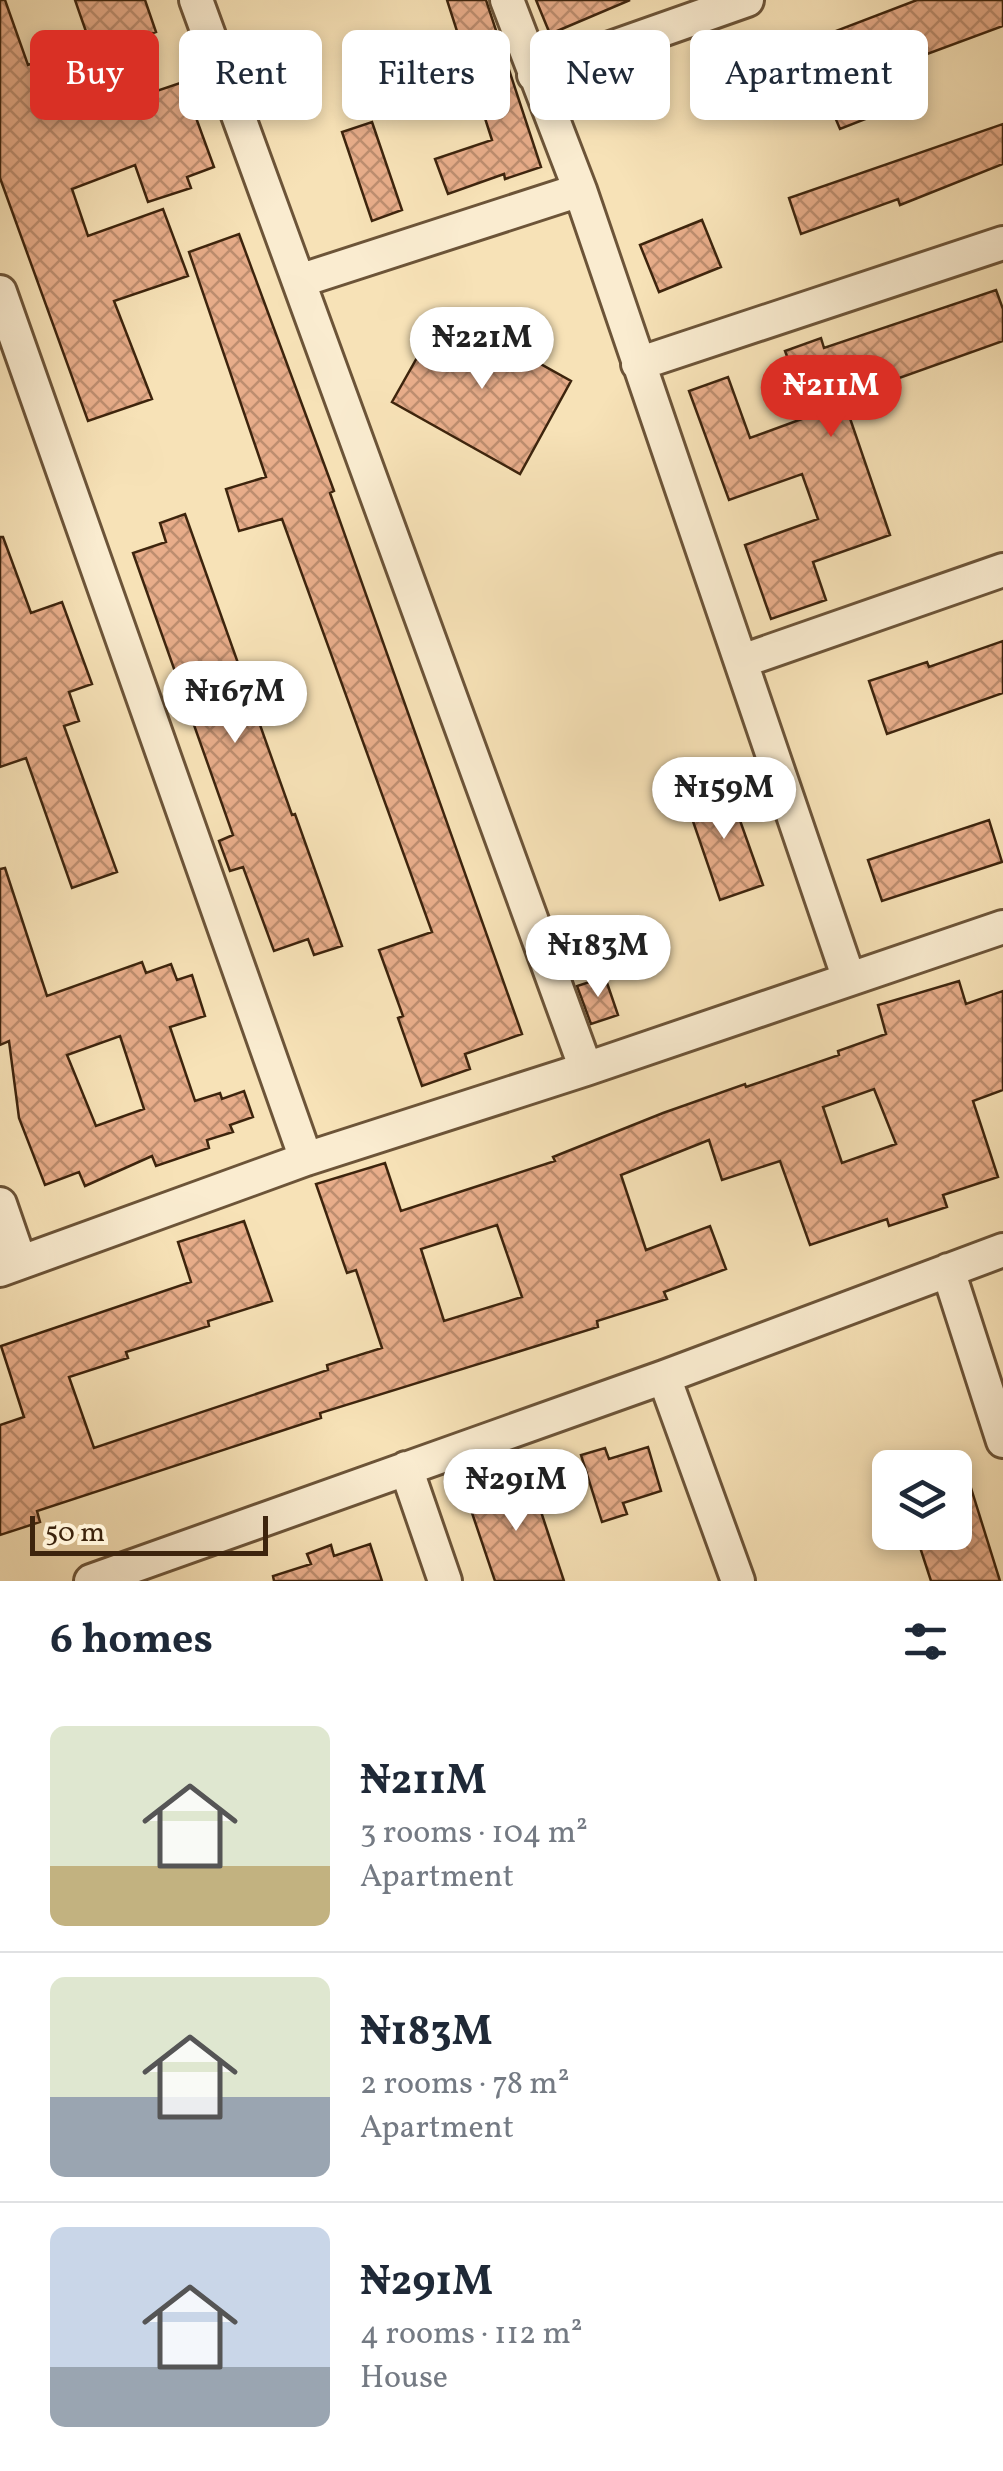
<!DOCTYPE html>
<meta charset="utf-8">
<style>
:root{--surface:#fff;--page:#f2f2f3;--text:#1f2937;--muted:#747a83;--line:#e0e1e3;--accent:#d93025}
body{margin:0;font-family:Vollkorn,serif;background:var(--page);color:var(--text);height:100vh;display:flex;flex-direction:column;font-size:38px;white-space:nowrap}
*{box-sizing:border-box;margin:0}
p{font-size:32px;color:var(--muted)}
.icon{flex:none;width:55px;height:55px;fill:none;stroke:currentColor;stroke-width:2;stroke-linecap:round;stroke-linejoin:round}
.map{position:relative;height:1581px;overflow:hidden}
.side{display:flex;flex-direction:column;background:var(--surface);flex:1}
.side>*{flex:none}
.top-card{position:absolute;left:30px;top:30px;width:945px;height:90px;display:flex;gap:20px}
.fabs{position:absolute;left:872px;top:1450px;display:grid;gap:20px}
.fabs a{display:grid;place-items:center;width:100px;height:100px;border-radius:15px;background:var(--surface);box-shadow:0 5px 15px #0003;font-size:50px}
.scale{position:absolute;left:30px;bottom:25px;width:238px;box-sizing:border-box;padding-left:10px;border:5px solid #3d240d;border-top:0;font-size:28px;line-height:35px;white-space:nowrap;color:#3d240d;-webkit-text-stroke:8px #faecd0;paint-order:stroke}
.price{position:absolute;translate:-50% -85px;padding:0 22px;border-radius:35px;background:#fff;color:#222;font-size:32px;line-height:65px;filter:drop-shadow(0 2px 5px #0008)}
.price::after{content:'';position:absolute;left:50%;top:60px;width:30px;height:22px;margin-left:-15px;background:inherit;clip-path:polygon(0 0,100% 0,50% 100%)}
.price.active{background:var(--accent);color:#fff}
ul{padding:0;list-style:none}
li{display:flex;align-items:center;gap:30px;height:250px;padding:0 50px}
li+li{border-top:2px solid var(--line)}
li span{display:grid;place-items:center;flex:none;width:280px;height:200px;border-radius:15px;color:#555}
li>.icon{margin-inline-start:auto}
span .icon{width:120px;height:120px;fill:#fffc;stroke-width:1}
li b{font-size:42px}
h2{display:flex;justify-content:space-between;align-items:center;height:120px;padding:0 50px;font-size:42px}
.tag{padding:0 35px;border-radius:15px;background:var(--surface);box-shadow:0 5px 15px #0003;font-size:35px;line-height:90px}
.tag.active{background:var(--accent);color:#fff}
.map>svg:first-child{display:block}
.building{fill:url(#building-cross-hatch);stroke:#3d240d;stroke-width:2.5;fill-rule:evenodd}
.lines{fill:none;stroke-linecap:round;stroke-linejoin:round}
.minor-casing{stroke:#6c5438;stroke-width:38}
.minor{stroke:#faecd0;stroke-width:32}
</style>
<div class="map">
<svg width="1003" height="1581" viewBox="0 0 1003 1581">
<defs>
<pattern id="building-cross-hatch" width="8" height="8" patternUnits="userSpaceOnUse" patternTransform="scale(2.5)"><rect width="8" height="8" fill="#e8ad8a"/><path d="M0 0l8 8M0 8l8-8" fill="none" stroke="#bd8d6f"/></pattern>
</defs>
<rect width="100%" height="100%" fill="#f7e2b7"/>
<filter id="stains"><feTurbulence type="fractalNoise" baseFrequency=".002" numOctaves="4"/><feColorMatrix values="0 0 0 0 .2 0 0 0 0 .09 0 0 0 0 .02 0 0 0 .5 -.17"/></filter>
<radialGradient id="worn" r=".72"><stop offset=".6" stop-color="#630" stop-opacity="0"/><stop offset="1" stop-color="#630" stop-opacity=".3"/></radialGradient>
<!-- building -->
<path class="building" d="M0,0H5L28,65L90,43L75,0H145L156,32L122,44L139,97L183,82L214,167L187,177L191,188L148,202L135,165L72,189L88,236L163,209L188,276L114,301L152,399L88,421L0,178Z
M447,0H486L541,167L505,179L504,174L448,194L435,159L492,140Z
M536,0H630L550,34Z
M917,0H1003V26L881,71L896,107L840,129L823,89L759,115L739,68Z
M372,122L402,210L372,221L342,132Z
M1003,124V164L900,205L898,199L801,234L789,198Z
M702,220L721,267L659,292L640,245Z
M239,234L334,491L330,493L522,1034L465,1054L470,1069L422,1086L398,1018L403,1016L379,950L432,932L282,519L239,531L226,489L266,477L189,252Z
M996,290L1003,309V341L843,398L890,535L813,562L826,600L771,619L745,545L818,519L802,474L729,500L689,391L728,377L750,438L810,416L785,351L821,338L824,348Z
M444,310L571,381L520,474L392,402Z
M185,514L292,815L295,814L342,946L314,955L308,939L274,951L243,867L230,871L219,841L233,835L133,553L166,542L160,523Z
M0,537H3L31,613L62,602L92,684L69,692L79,721L64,726L117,872L72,888L26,758L0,767Z
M1003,641V693L887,734L869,681L927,662L929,667Z
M727,784L763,885L720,900L685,798Z
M989,820L1002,862L882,901L868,860Z
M5,868L47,996L142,962L146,973L171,964L177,980L192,975L205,1016L170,1027L195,1101L220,1093L222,1099L244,1091L253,1117L230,1125L233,1132L207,1140L209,1148L156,1166L152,1156L85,1186L79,1172L45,1185L19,1118L9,1041L0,1045V869ZM120,1036L144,1109L96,1126L67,1055Z
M605,977L618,1015L591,1024L577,986Z
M959,981L966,1004L1003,991V1090L973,1101L998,1177L943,1195L947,1207L889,1226L887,1219L810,1245L780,1161L722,1180L709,1140L621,1175L646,1250L710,1226L726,1269L664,1292L667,1299L597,1321L598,1327L320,1413L321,1418L37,1511L40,1522L0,1535V1425L24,1417L1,1346L191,1282L178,1242L244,1221L272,1301L208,1321L209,1326L126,1352L128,1358L69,1377L94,1448L328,1370L327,1365L382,1348L356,1270L347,1273L316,1184L385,1163L401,1211L555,1161L553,1157L663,1113L745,1084L746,1087L839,1055L838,1051L886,1034L878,1005ZM874,1089L896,1144L842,1163L823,1107ZM497,1225L522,1297L444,1321L421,1249Z
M648,1447L661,1491L623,1503L627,1514L602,1522L581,1455L605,1448L609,1459Z
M961,1456L1000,1581H931L915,1532H955V1457Z
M528,1472L550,1539L564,1581H495L469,1504L508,1490L504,1480Z
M370,1544L382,1581H274L273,1576L311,1564L307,1554L331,1545L334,1556Z"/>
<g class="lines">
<!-- minor casing -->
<g class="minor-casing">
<path id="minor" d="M196,0L586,1069
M507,0L580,190L849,979
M534,75L747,0
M299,281L580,190
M0,292L306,1159
M638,364L1003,243
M742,661L1003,570
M0,1204L20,1262
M0,1270L306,1159L586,1069L1003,927
M948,1270L1003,1441
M664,1377L738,1581
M406,1468L445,1581
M91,1581L664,1377L1003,1250"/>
</g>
<!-- minor -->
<use href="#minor" class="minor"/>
</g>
<rect width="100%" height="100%" filter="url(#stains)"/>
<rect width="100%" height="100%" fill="url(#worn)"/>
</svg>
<div class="fabs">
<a><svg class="icon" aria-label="layers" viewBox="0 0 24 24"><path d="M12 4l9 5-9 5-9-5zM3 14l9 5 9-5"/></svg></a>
</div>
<div class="scale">50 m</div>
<b class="price" style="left:482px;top:392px">₦221M</b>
<b class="price active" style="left:831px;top:440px">₦211M</b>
<b class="price" style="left:235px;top:746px">₦167M</b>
<b class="price" style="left:724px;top:842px">₦159M</b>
<b class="price" style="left:598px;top:1000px">₦183M</b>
<b class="price" style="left:516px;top:1534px">₦291M</b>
<div class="top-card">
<a class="tag active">Buy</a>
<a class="tag">Rent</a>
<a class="tag">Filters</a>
<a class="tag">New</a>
<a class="tag">Apartment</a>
</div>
</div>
<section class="side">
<h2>6 homes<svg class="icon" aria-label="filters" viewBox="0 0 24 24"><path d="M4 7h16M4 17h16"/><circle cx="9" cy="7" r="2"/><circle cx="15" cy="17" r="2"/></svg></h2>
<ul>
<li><span style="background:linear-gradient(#dfe7d0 70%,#c2b280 0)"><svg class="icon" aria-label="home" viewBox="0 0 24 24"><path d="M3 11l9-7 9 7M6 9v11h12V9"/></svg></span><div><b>₦211M</b><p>3 rooms · 104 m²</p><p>Apartment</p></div></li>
<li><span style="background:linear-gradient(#dfe7d0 60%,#9aa5b1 0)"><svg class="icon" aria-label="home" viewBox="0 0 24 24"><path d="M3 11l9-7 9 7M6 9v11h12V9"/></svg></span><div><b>₦183M</b><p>2 rooms · 78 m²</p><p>Apartment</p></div></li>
<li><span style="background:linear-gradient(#c9d6e8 70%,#9aa5b1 0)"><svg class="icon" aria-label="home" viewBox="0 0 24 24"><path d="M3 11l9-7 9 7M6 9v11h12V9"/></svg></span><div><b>₦291M</b><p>4 rooms · 112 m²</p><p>House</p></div></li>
</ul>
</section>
